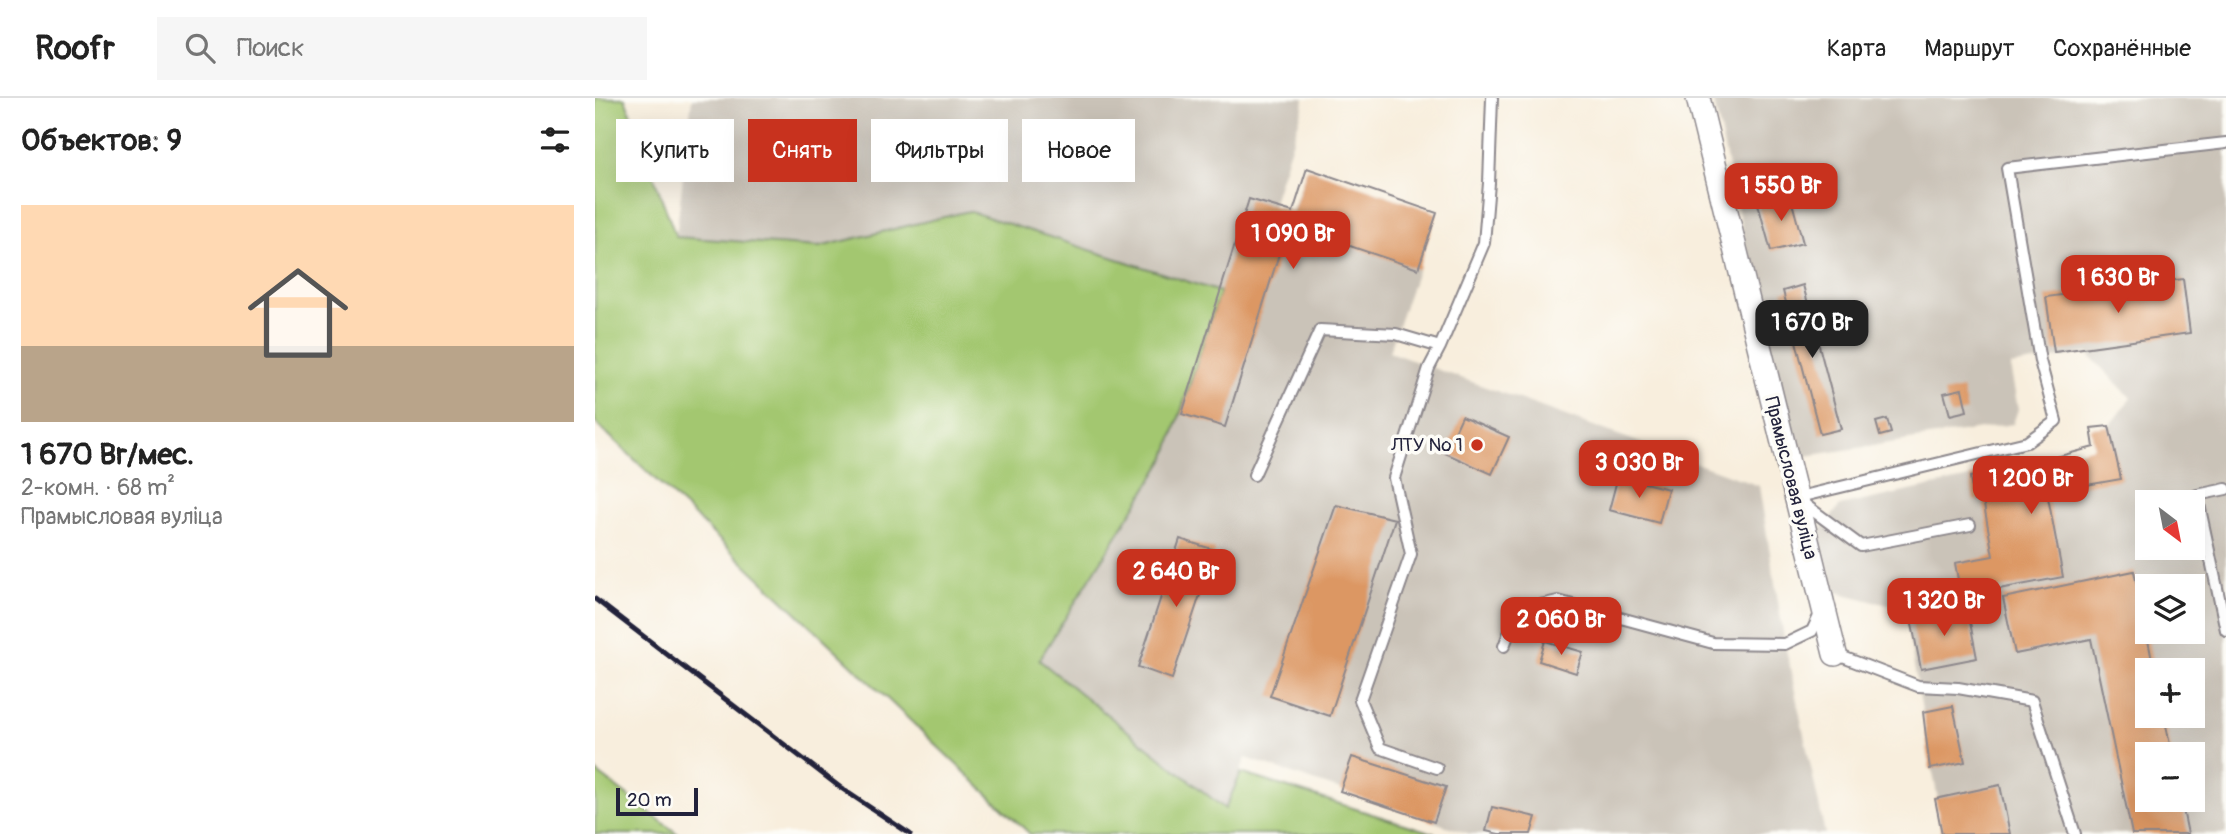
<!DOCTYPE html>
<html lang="ru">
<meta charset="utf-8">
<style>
:root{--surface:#fff;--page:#f6f6f6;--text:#222;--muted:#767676;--line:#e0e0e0;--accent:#c8321e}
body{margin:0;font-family:Pangolin,sans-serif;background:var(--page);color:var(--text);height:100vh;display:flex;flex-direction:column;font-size:26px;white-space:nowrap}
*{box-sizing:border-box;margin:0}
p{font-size:23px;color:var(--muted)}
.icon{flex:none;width:38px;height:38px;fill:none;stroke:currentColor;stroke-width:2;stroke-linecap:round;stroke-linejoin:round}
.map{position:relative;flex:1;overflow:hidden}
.side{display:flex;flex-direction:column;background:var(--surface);width:595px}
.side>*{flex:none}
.guide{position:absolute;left:21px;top:21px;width:665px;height:63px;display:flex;gap:14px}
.needle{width:46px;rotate:148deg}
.controls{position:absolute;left:1540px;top:392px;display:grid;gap:14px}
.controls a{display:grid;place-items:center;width:70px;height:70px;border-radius:0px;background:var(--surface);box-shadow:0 7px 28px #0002;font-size:35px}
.scale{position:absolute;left:21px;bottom:18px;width:82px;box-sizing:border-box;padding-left:7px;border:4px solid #22223b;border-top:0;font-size:19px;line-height:24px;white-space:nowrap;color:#22223b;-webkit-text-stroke:5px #fdfcf7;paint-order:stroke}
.price{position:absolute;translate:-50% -60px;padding:0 16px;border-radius:14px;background:var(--accent);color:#fff;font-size:23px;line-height:46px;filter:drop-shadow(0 2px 4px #0008)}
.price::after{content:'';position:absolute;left:50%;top:42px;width:21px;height:16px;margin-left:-10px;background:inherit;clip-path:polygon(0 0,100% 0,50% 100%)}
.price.current{background:#222;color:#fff}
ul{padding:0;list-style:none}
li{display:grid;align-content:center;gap:14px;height:371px;padding:0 21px}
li+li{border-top:2px solid var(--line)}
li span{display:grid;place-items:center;height:217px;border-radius:0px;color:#555}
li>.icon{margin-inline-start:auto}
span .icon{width:126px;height:126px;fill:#fffc;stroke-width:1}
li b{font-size:30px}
h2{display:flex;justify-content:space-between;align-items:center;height:84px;padding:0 21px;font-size:30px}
.pill{padding:0 24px;border-radius:0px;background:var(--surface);box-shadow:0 7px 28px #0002;font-size:24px;line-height:63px}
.pill.current{background:var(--accent);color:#fff}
header{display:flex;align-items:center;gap:42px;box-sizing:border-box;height:98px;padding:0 35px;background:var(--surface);border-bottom:2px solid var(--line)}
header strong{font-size:33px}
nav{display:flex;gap:38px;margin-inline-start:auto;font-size:24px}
.search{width:490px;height:63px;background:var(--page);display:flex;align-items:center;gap:18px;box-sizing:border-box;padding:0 24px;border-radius:0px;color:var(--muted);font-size:26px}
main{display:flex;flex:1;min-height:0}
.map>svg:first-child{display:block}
.industrial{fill:#cac3b8;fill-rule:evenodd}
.green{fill:#a3c770;stroke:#627456;stroke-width:2}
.building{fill:#dc9763}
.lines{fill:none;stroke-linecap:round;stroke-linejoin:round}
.lane-casing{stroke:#8d888c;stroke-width:14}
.street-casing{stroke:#8d888c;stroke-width:26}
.lane{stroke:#fff;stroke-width:10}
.street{stroke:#fff;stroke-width:23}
.rail{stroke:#22223b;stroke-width:5}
.poi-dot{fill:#c8321e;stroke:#fdfcf7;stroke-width:2.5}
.labels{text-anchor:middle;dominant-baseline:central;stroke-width:7;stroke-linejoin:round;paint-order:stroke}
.poi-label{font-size:19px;fill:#22223b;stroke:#fdfcf7;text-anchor:end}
.street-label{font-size:19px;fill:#22223b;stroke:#fdfcf7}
</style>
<header>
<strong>Roofr</strong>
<div class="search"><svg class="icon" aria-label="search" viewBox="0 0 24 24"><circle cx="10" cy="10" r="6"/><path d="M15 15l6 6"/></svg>Поиск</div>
<nav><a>Карта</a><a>Маршрут</a><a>Сохранённые</a></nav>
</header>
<main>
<section class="side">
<h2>Объектов: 9<svg class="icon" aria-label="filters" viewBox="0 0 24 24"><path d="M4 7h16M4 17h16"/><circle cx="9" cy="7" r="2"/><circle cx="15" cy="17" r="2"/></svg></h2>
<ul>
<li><span style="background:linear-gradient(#ffd9b3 65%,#b9a48a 0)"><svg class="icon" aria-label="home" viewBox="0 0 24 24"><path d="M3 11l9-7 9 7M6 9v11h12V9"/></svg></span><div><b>1 670 Br/мес.</b><p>2-комн. · 68 m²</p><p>Прамысловая вуліца</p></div></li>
</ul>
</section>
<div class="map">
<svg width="1631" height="736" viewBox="0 0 1631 736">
<rect width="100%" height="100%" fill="#fdfcf7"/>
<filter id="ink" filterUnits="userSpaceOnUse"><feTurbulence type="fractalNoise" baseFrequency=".0143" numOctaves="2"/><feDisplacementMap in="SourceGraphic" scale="14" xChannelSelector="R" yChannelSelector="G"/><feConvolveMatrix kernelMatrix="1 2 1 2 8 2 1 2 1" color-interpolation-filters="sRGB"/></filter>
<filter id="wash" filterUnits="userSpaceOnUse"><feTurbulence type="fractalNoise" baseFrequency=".00686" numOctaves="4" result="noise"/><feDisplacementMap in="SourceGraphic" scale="28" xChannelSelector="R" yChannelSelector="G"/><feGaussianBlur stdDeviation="1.57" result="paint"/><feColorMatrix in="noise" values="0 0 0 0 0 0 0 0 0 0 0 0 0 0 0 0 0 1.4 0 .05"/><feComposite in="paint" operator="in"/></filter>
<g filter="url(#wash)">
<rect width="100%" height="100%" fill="#f8eedd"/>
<!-- industrial -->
<path class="industrial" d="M97,0H709L708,10L677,107L697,113L712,70L842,115L794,254L1164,388L1190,546L1230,736H875L651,660L630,712L444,562L571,359L374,113L224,149L81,139Z
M1118,0H1631V736H1349L1309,511L1241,494L1222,436L1245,408L1416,371L1499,349L1496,330L1514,328L1536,300L1492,255L1415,268L1423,311L1418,326L1198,360ZM1552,404H1598V450H1552ZM1552,488H1598V534H1552ZM1552,572H1598V618H1552ZM1552,656H1598V702H1552Z"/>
<!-- green -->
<path class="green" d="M0,0H30L81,139L224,149L374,113L625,194L571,359L444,562L630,711L646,675L841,736H435L0,324Z
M0,673L83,736H0Z"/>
<g id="blocks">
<!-- building -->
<path class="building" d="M712,70L842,115L823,171L693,127L630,329L587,316L654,101L698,114Z
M1195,97L1208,145L1176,153L1163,106Z
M1588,181L1595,235L1459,254L1451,199Z
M1208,187L1246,331L1225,336L1188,193Z
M1367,291L1372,313L1355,317L1349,295Z
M867,318L914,339L897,376L850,355Z
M1292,321L1296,335L1285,338L1281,324Z
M1514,328L1526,381L1452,394L1468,479L1366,498L1360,465L1398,458L1388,401L1379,403L1375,379L1416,371L1499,349L1496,330Z
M1023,378L1073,391L1064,425L1014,412Z
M741,407L800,421L735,618L675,598Z
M585,441L620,452L577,581L543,569Z
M1539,473L1559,572H1552V618H1569L1577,656H1552V702H1586L1593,736H1537L1496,541L1420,556L1408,500Z
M1372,509L1382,560L1326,571L1316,521Z
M950,543L988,554L981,575L944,563Z
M1358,608L1370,664L1335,671L1328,614Z
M757,659L851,689L839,724L745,693Z
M1405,687L1415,736H1347L1340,701Z
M897,709L941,719L936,736H904L891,733Z"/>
</g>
</g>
<g filter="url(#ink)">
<use href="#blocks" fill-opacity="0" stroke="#8d888c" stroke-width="2"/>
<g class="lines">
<!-- lane casing -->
<g class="lane-casing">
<path id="lane" d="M659,377L725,232L801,236L845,249
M1631,391L1602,397L1631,532
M1200,400L1432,344L1461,323L1445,263L1412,70L1631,45
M1205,403L1266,448L1375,427
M909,548L923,512L963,503L1118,545L1190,546L1217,533L1227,512
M1240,556L1323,588L1363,590L1437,603L1480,736
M842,670L785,650L765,602L816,456L799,380L834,270L845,249L889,145L894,85L897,0"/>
</g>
<!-- street casing -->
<g class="street-casing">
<path id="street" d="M1103,0L1240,556"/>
</g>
<!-- lane -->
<use href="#lane" class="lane"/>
<!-- street -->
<use href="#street" class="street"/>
<!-- rail -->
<path class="rail" d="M0,501L246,690L315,736"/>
</g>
</g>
<!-- markers -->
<circle class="poi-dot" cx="882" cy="347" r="7"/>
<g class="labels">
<!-- poi labels -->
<g class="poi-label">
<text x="868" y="347">ЛТУ № 1</text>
</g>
<!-- street labels -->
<g class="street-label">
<text transform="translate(1196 380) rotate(76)">Прамысловая вуліца</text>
</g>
</g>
</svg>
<div class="controls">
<a><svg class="needle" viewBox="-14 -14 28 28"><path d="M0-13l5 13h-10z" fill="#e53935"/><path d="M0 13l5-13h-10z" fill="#767676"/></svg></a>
<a><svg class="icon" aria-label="layers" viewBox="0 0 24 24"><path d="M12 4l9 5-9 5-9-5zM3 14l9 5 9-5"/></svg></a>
<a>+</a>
<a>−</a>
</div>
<div class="scale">20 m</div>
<b class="price" style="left:1186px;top:125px">1 550 Br</b>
<b class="price" style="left:698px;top:173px">1 090 Br</b>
<b class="price" style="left:1523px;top:217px">1 630 Br</b>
<b class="price current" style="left:1217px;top:262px">1 670 Br</b>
<b class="price" style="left:1044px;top:402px">3 030 Br</b>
<b class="price" style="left:1436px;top:418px">1 200 Br</b>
<b class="price" style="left:581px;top:511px">2 640 Br</b>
<b class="price" style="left:1349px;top:540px">1 320 Br</b>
<b class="price" style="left:966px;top:559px">2 060 Br</b>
<div class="guide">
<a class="pill">Купить</a>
<a class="pill current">Снять</a>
<a class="pill">Фильтры</a>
<a class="pill">Новое</a>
</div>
</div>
</main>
